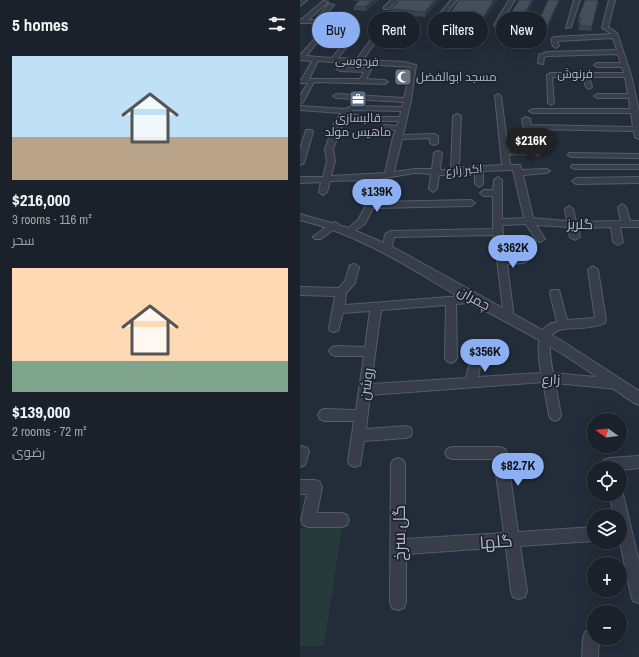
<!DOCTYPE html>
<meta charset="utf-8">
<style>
:root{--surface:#1a212b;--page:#232933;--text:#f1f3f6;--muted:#9fa3a9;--line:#383e47;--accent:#8baff2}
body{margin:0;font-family:"Archivo Narrow",Cairo,sans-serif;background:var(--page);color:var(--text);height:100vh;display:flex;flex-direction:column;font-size:15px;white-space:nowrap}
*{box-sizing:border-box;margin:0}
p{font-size:13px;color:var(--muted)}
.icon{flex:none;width:22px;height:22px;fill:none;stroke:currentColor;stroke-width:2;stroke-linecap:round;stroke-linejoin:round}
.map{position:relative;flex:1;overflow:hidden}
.drawer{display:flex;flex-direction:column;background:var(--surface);width:300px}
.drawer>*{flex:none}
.hud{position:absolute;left:12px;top:12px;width:267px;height:36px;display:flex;gap:8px}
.needle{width:26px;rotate:285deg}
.fabs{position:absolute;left:287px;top:413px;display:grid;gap:8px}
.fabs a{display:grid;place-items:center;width:40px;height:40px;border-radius:50%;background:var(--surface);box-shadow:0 4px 16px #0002,0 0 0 1px var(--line);font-size:20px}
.price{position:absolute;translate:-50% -34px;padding:0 9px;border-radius:14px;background:var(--accent);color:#111;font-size:13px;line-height:26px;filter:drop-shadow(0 1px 2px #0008)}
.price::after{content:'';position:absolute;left:50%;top:24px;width:12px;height:9px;margin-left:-6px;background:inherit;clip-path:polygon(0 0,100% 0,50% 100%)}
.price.active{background:#222;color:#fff}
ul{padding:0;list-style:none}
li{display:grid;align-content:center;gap:8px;height:212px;padding:0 12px}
li span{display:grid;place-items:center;height:124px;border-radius:0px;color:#555}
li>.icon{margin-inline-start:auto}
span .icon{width:72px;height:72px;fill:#fffc;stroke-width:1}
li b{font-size:17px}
h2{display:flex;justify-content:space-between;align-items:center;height:48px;padding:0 12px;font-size:17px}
.chip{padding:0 14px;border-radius:18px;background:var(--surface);box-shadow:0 4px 16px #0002,0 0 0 1px var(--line);font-size:14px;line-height:36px}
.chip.active{background:var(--accent);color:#111}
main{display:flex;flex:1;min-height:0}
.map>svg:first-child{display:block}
.green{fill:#26393b}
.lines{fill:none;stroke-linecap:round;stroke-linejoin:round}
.minor-casing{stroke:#555c68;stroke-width:2}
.tertiary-casing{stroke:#555c68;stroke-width:2}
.minor{fill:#373e4a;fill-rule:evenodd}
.tertiary{fill:#373e4a;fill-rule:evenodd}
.wall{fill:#3a4451}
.shaded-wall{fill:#303742}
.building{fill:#444f5e;stroke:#303742}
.labels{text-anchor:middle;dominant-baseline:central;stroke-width:3.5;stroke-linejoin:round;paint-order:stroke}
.far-street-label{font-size:12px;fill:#b2b9c6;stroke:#1c232f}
.far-poi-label{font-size:12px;fill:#b2b9c6;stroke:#1c232f;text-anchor:start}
.street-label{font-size:14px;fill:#b2b9c6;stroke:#1c232f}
.near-street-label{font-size:17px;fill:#b2b9c6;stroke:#1c232f}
</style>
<main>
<section class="drawer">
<h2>5 homes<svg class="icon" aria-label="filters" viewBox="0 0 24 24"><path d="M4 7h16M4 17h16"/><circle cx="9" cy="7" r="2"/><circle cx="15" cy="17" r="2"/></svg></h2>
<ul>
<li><span style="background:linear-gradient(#bfe0f5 65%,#b9a48a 0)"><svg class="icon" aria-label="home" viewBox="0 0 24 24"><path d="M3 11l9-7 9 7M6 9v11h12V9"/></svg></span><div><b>$216,000</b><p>3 rooms · 116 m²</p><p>سحر</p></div></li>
<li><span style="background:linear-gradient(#ffd9b3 75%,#7fa58c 0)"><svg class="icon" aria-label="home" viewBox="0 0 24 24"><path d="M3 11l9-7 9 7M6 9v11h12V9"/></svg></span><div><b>$139,000</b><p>2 rooms · 72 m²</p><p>رضوی</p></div></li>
</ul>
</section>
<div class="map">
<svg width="339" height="657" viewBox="0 0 339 657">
<rect width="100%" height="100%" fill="#232c39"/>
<!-- green -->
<path class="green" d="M0,528H42L24,646H0Z"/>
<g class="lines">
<!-- minor casing -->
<g class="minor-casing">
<path id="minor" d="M1,0H7L0,6V1Z
M91,0H97L88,9H84V7Z
M151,0H157L141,19H137V17Z
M209,0H215L199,26H195L194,25Z
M274,0H280L271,27L266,28Z
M309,0H315L308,27L317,33L331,75L339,111V139L335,137L334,131L232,129L234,142L233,144H227L222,119L226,117L230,119L231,125L333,127L331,113H233L229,111L233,109H330L329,98H297L294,96L297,94H328L325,77H289L292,87L289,89L286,87L283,77H252L254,103L251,105L248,103L247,75L251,73H324L322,67H297L294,65L297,63H321L318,54L248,56L244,57L243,64L238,63L239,55L247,52L317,50L313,38L257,41L259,46L256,48L253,46L251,39L254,37L312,34L302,28Z
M23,1L28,2L8,20H15L29,4L34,5L18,23H0V19H2Z
M88,17L91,19L63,60L104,62L116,65L111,100L103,135L134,134L138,136V143L134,145L130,143V138L102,139L94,172L115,169H132L134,153L138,151L142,153L140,170H151L153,116L157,114L161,116L159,168L167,167L202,165L195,96L198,94L201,96L208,150L237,151L241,153L237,155L209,154L210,165H220L222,170L246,169L250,171L246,173L223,175L233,218L267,221L265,209L269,206L273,209L276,222L321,221L318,207L322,204L326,207L330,221H339V227H320L323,242L318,245L313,242L311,227L278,228L280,237L275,240L270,237L268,227L236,225L245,239L240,242L237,241L226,224L202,225L206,257H224L229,260L224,263L207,264L214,318L213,321L209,322L205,321L204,318L194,235L94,237L91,251H85L83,249L85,234L90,231L193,229V196H184L180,193L184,190H193L194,180L198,177L202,180V219L224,218L213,170L183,171V184L179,187L175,184V171L150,175H139L137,189L133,192L129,189L131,174L115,173L78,179L75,202L171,200L175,203L171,206L73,208L65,224L50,234L45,231L58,220L66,205L69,180L30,181L27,192L23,195L19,192L21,182L0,183V177H23L27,161L25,149L34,124L41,113L0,110V106L45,109L52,106L102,107L104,102L36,98L33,96L36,94L104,98L111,67L18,61L9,79H60L64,72L40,71L37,69L40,67L68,68L71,70L66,79L85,80L88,82L85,84L14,82L3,102L0,104V96L8,83H0V79H2L12,61L0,60V55L20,33L23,35L6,56L32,58L49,37L51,36L54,38L38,58L57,59L86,18ZM53,110L101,111L100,117H83L79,119L83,121H99L97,126L85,125L81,127L85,129L96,130L93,137L85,173L31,176L35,161L33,149L45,118L58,119L62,117L58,115L48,114Z
M6,130H12L13,132L4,163L0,165V150Z
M269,153L339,154V158L272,157L268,155Z
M272,165H339V169H275L271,167Z
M339,177V183L276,184L272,181L276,178Z
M34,222L37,223L39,225L37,227L21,239H15L13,237L15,235Z
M54,264L59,267L55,283L46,293L45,305L175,295L179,296L180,299L179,302L156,304L157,358L155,361L151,363L147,361L145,358L146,305L81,310L71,384L166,378L171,357L175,355L179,357L181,360L178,377L241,373C239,359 234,334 248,325C250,323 254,323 257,322L250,293L251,290H259L267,320L295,318L288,270L293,266L298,270L306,320L305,323C269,338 240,309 253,373L317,379L321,380L323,384L321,388L317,389L255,383L261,415L259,419L255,421L251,419L249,415L243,382L70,395L66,429L106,426L111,428L112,432L111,436L106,438L64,441L60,465L55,467L50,465L48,461L54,421H24L20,419L18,415L20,411L24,409L56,410L64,356H35L31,354L29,351L31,348L35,346L65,347L70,311L43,313L38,331L34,332L30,331L29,328L35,296L0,295V287L39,288L45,281L50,265Z
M2,446L7,448L9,452L5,465L0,467V447Z
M152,447H200L205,449L207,453L218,532L294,527V541L220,546L227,591L225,597L219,599L213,597L211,591L206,547L106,554V602L104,608L98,610L92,608L90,602L91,464L93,460L98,458L103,460L105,464V539L204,533L194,459H152L147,457L145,453L147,449Z
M339,456V468L320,470V468H303L302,464L304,460L309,458Z
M0,480H15L20,482L22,487L17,513H42L47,515L49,520L47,525L42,527H8L3,525L1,520L7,494H0Z
M320,489L323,494L339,562V603L333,601L331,595L320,542V516H314L309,494H320Z
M291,630L294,631V638H299L298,657H282L283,638L285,632Z"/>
</g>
<!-- tertiary casing -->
<g class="tertiary-casing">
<path id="tertiary" d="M0,214L49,228L91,246L262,341L339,391V405L334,403C306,384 280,364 251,347C222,330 193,315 163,299C108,267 63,236 0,220Z"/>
</g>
<!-- minor -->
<use href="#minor" class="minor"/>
<!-- tertiary -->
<use href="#tertiary" class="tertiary"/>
</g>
<!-- wall -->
<path class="wall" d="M52,0H79L66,11L54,10V6L59,1Z
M139,0L125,17L90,14V9L94,5L93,1Z
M234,0L217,33L203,31V26Z
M260,0L247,30L236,29L237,25Z
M299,0L291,31L278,30L280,23H278V18Z
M145,20L183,21L179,28L145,24Z"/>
<!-- shaded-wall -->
<path class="shaded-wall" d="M73,0H79L66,11L65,7Z
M135,0H139L125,17V12Z
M194,0H197L179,28V24Z
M232,0H234L217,33V28Z
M259,0H260L247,30V26Z"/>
<!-- building -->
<path class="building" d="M60,0H73L65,7L54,6Z
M95,0H135L125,12L90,9L98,2L93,1Z
M159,0H194L179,24L145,20Z
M219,0H232L217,28L203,26Z
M248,0H259L247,26L237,25Z
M285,0H298L292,27L279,25L281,18H278Z"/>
<!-- icons -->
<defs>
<g id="mosque-square" transform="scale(0.9)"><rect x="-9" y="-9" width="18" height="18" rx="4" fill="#6b7280" stroke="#1c232f"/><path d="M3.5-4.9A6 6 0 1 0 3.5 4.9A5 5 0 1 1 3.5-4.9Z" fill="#fff"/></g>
<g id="office-square" transform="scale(0.9)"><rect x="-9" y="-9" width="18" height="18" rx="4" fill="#5c6f8a" stroke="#1c232f"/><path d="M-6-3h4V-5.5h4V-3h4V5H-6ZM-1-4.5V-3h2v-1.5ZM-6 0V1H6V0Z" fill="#fff"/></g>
</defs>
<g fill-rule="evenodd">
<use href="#mosque-square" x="103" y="77"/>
<use href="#office-square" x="58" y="99"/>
</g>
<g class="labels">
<!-- far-street labels -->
<g class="far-street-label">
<text transform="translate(57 61) rotate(3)">فردوسی</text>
<text x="275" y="74">فرنوش</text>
<text transform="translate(164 170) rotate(-5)">اکبر زارع</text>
</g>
<!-- far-poi labels -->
<g class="far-poi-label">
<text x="116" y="77">مسجد ابوالفضل</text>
<text x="58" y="118" text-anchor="middle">قالبسازی<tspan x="58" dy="14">ماهیس مولد</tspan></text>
</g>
<!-- street labels -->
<g class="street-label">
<text transform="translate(280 224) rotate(1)">گلریز</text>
<text transform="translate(174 298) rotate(29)">چمران</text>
<text transform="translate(251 379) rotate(2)">زارع</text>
<text transform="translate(66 384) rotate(-82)">روشن</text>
</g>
<!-- near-street labels -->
<g class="near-street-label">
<text transform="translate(98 533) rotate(-90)">گل سرخ</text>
<text transform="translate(196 541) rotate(-4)">گلها</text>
</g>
</g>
</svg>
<div class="fabs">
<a><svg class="needle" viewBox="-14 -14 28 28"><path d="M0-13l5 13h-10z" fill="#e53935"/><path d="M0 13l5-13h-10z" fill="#9fa3a9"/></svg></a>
<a><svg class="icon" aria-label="locate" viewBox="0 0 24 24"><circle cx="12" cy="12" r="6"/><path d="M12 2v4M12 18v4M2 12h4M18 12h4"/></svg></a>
<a><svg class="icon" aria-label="layers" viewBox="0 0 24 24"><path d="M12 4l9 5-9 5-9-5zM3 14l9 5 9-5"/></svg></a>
<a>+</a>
<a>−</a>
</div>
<b class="price active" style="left:231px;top:162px">$216K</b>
<b class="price" style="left:77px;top:213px">$139K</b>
<b class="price" style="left:213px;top:269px">$362K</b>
<b class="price" style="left:185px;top:373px">$356K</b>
<b class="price" style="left:218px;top:487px">$82.7K</b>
<div class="hud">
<a class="chip active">Buy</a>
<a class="chip">Rent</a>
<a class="chip">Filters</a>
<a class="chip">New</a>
</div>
</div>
</main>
